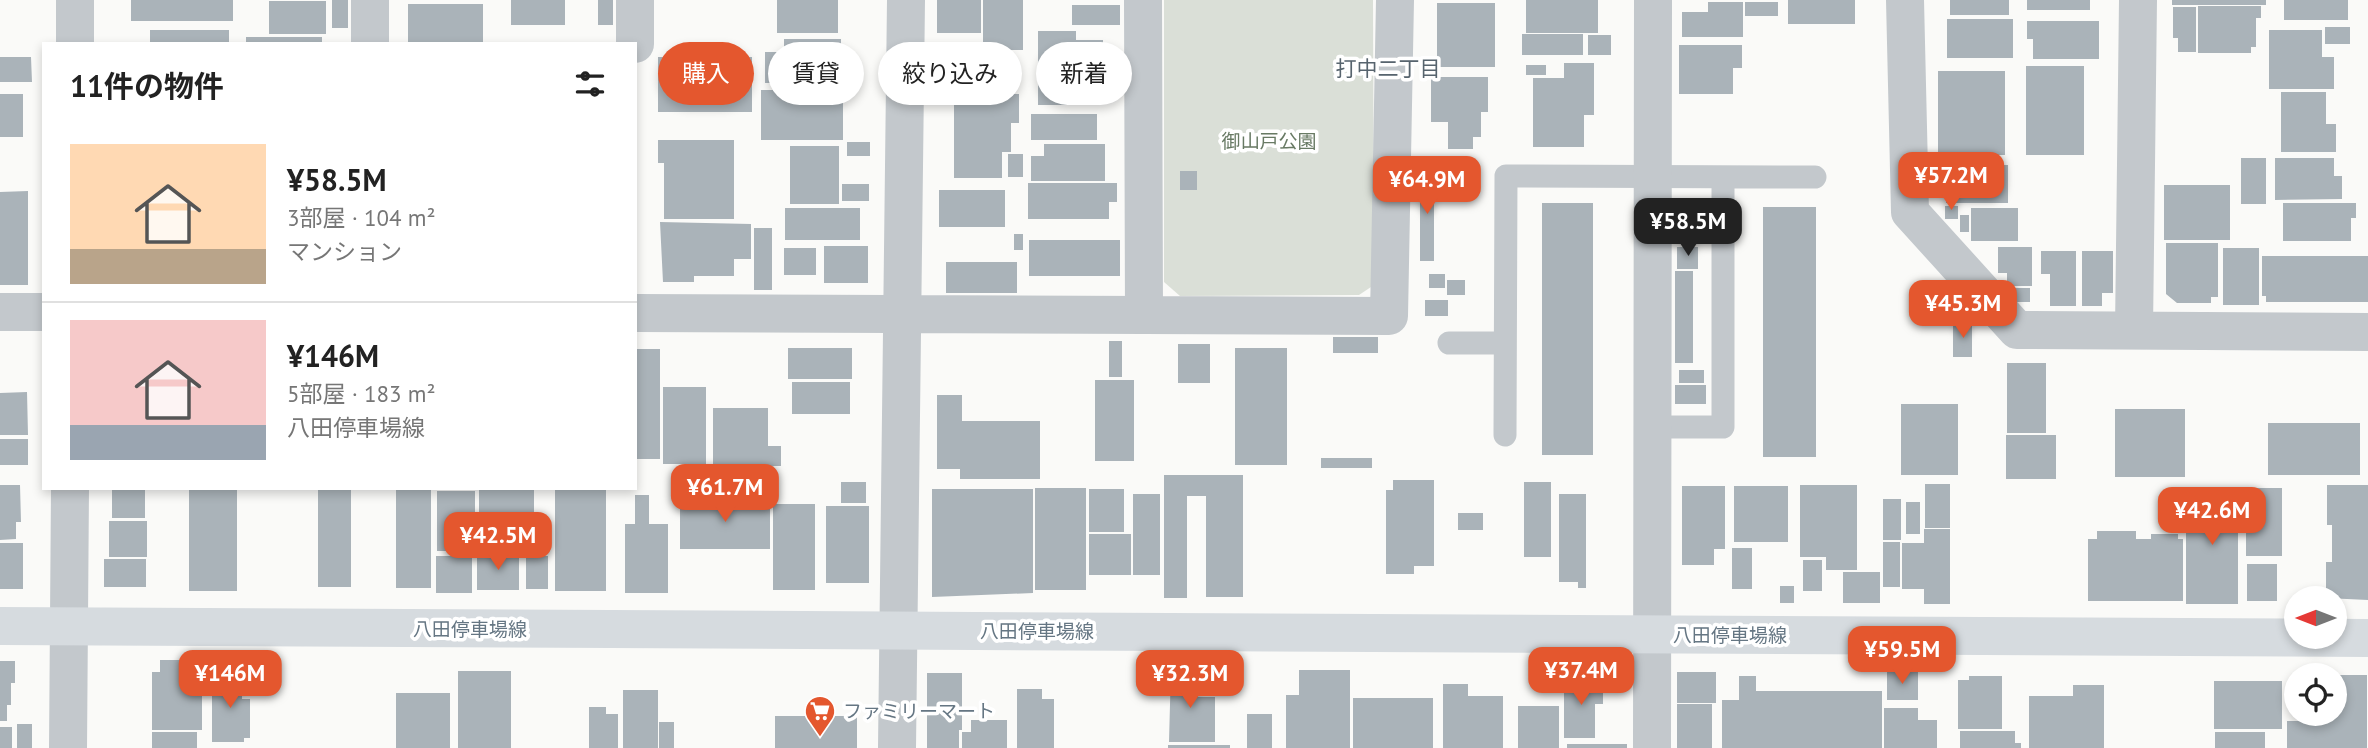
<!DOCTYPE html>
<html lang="ja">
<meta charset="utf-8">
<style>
:root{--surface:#fff;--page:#f6f6f6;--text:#222;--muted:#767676;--line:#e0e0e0;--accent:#e4572e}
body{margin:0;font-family:"PT Sans","Noto Sans JP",sans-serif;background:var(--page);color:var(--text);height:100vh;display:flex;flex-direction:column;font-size:26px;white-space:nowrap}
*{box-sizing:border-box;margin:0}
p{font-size:23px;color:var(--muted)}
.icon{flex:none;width:38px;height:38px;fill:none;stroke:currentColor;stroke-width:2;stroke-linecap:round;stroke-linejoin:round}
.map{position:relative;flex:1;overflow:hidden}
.sheet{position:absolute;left:42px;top:42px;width:595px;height:448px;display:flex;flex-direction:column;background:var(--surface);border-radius:0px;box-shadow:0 4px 10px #0003}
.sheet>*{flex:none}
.top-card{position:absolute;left:658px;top:42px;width:665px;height:63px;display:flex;gap:14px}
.needle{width:46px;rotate:270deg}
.tools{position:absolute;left:2284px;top:586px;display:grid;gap:14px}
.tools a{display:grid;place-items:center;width:63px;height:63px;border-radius:50%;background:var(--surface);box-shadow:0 4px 10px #0003;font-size:35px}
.price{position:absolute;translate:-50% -60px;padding:0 16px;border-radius:14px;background:var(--accent);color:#fff;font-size:23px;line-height:46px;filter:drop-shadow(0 2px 4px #0008)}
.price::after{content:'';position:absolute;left:50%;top:42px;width:21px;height:16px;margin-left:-10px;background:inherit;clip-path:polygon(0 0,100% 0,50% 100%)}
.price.active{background:#222;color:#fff}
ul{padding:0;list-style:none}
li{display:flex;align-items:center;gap:21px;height:175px;padding:0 28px}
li+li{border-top:2px solid var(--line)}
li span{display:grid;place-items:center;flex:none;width:196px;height:140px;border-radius:0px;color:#555}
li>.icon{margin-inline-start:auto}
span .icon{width:84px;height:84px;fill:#fffc;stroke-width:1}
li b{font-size:30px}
h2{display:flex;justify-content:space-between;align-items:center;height:84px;padding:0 28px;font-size:30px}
.pill{padding:0 24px;border-radius:32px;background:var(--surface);box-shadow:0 4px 10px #0003;font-size:24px;line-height:63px}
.pill.active{background:var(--accent);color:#fff}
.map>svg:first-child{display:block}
.green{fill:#dadfd7}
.building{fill:#aab3b9}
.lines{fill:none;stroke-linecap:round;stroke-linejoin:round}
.service{stroke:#c3c8cc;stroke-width:23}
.minor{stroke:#c3c8cc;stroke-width:38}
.tertiary{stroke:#c3c8cc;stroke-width:38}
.secondary{stroke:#d6dbdf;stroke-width:38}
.labels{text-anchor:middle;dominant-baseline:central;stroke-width:7;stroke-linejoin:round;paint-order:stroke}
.park-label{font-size:19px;fill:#687a64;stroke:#fff}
.street-label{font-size:19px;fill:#657683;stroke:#fff}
.poi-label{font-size:19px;fill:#657683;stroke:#fff;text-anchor:start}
.neighbourhood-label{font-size:21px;fill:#57646e;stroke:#fff}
</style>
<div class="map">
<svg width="2368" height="748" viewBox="0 0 2368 748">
<rect width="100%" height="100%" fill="#fafaf8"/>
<!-- green -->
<path class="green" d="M1164,0H1373L1374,285L1359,295L1180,296L1164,282Z"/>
<!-- building -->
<path class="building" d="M131,0H233V21H131Z
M332,0H348V28H332Z
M511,0H565V25H511Z
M598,0H613V25H598Z
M777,0H838V33H777Z
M937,0H981V33H937Z
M983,0H1023V50H983Z
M1526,0H1598V33H1526Z
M1788,0H1855V24H1788Z
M1950,0H2009V15H1950Z
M2027,0H2090V10H2027Z
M2172,0H2266V5H2172Z
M2284,0H2348V20H2284Z
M269,1H326V34H269Z
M1708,2H1743V37H1682V12H1708Z
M1745,2H1778V16H1745Z
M1437,3H1495V67H1437Z
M408,4H483V43H408Z
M1072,5H1120V25H1072Z
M2198,6H2261V18H2256V47H2251V53H2198Z
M2173,7H2196V52H2178V38H2173Z
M1947,19H2013V58H1947Z
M2027,21H2099V59H2033V39H2027Z
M2325,27H2350V44H2325Z
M150,30H229V44H150Z
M2269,30H2322V57H2334V89H2269Z
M1038,31H1076V40H1103V77H1097V105H1038Z
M1522,34H1583V55H1522Z
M1588,35H1611V55H1588Z
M246,37H322V44H246Z
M784,39H841V83H765V52H784Z
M1679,45H1742V68H1733V94H1679Z
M0,57H31L32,82H0Z
M658,57H752V112H658Z
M1564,63H1594V115H1584V147H1533V78H1564Z
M1526,65H1546V75H1526Z
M2026,66H2084V155H2026Z
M1938,71H2005V155H1938Z
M954,72H1011V94H1019V123H1011V152H1002V178H954Z
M1431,77H1488V112H1481V137H1473V149H1448V122H1431Z
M761,90H843V140H761Z
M2281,92H2326V124H2336V152H2281Z
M0,94H23V137H0Z
M1031,114H1097V140H1031Z
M658,140H734V219H664V163H658Z
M847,142H870V156H847Z
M1044,144H1105V181H1031V156H1044Z
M790,146H839V204H790Z
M1008,154H1023V177H1008Z
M2241,158H2266V204H2241Z
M2275,158H2334V176H2342V199L2275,200Z
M1958,165H2008V203H1946V184H1958Z
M1180,171H1197V190H1180Z
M1420,171H1434V261H1420Z
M1028,183H1117V202H1109V219H1028Z
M842,184H869V201H842Z
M2164,185H2230V240H2164Z
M939,190H1005V227H939Z
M28,191V285H0V192Z
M1542,203H1593V455H1542Z
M2283,203H2356V218H2351V241H2283Z
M1945,206H1958V219H1945Z
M1763,207H1816V457H1763Z
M785,208H860V240H785Z
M1971,208H2018V241H1971Z
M1960,215H1969V232H1960Z
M660,222L751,224V259H734V276H694V282H663Z
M754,228H772V290H754Z
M1014,234H1023V250H1014Z
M1029,240H1120V276H1029Z
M2166,243H2218V297H2211V303H2177L2166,294Z
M824,246H868V283H824Z
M1677,247H1698V269H1677Z
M1998,247H2032V286H2007V273H1998Z
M784,248H816V275H784Z
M2223,248H2259V305H2223Z
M2041,251H2076V306H2050V274H2041Z
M2082,251H2113V293H2102V306H2082Z
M2262,256H2368V302H2266V296H2262Z
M946,262H1017V293H946Z
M1675,271H1693V363H1675Z
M1429,274H1445V288H1429Z
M1447,280H1465V295H1447Z
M2014,288H2030V302H2014Z
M1425,300H1448V316H1425Z
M1953,323H1972V357H1953Z
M1333,337H1378V353H1333Z
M1109,341H1122V377H1109Z
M1178,344H1210V383H1178Z
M788,348H852V379H788Z
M1235,348H1287V465H1235Z
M635,349H660V459H635Z
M2007,363H2046V433H2007Z
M1679,370H1704V383H1679Z
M1095,380H1134V461H1095Z
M792,382H850V414H792Z
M1675,385H1706V404H1675Z
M663,387H706V464H663Z
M27,392L28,435H0V393Z
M937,395H962V421H1040V479H960V469H937Z
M1901,404H1958V475H1901Z
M713,408H768V446H781V466H713Z
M2115,409H2185V477H2115Z
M2268,423H2360V475H2268Z
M2006,435H2056V479H2006Z
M0,439H28V465H0Z
M1321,458H1372V468H1321Z
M1164,475H1243V597H1206V496H1187V598H1164Z
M1393,480H1434V566H1414V574H1386V490H1393Z
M841,482H866V503H841Z
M1524,482H1551V557H1524Z
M1925,484H1950V528H1925Z
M0,485H20L21,522H16V539L0,540Z
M1800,485H1857V570H1826V557H1800Z
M2327,485H2368V600L2326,598V562H2332V525H2327Z
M1682,486H1725V549H1714V565H1682Z
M1734,486H1788V542H1734Z
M112,488H145V518H112Z
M189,488H237V591H189Z
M318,488H351V587H318Z
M396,488H431V588H396Z
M479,488H534V549H479Z
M555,488H606V591H555Z
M1035,488H1086V590H1035Z
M2246,488H2282V556H2246Z
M932,489H1033V593L932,597Z
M1089,489H1124V532H1089Z
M2186,490H2238V604H2186Z
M437,491H475V551H437Z
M1133,494H1160V575H1133Z
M1559,494H1586V588H1578V582H1559Z
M635,495H649V524H668V593H625V524H635Z
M680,498H770V549H680Z
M1883,499H1901V540H1883Z
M1906,502H1920V534H1906Z
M773,504H815V590H773Z
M826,506H869V583H826Z
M1458,513H1483V530H1458Z
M109,521H147V557H109Z
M1924,529H1950V604H1924V589H1902V543H1924Z
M2097,531H2136V539H2151V534H2178V539H2183V601H2088V539H2097Z
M1089,534H1131V575H1089Z
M1883,542H1900V587H1883Z
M0,543H23V589H0Z
M1732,548H1752V589H1732Z
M477,553H519V590H477Z
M436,556H472V593H436Z
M526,556H548V589H526Z
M104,559H146V587H104Z
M1803,560H1822V591H1803Z
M2247,564H2277V601H2247Z
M1843,572H1880V603H1843Z
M1780,586H1794V603H1780Z
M160,660H192V672H202V730H152V672H160Z
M0,661H15V683H11V705H7V721H0Z
M1171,667H1189V675H1198V697H1215V742H1169Z
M1299,670H1350V748H1286V695H1299Z
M223,671H237V676H242V699H250V738H244V742H212V679H223Z
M458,671H511V748H458Z
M1677,672H1716V703H1677Z
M1887,672H1918V700H1887Z
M927,673H962V730H959V748H927Z
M2334,675H2367V748H2287V721H2301V714H2334Z
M1739,676H1756V691H1882V748H1722V700H1739Z
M1969,676H2002V729H1958V680H1969Z
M1564,679H1603V704H1595V738H1564Z
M2214,681H2282V729H2214Z
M1443,684H1468V696H1503V748H1443Z
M2073,685H2104V748H2029V696H2073Z
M1017,689H1042V699H1054V748H1017Z
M623,690H658V748H623Z
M396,693H450V748H396Z
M1353,698H1433V748H1353Z
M1677,704H1712V748H1677Z
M1518,706H1559V748H1518Z
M589,707H606V714H618V748H589Z
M1884,708H1918V720H1937V748H1884Z
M1247,714H1272V748H1247Z
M775,716H857V748H775Z
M971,720H1007V748H962V732H971Z
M659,722H674V748H659Z
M17,724H32V748H17Z
M0,727H12V748H0Z
M1960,731H2015V743H2021V748H1960Z
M152,732H197V748H152Z
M2215,732H2265V748H2215Z
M1567,744H1627V748H1567Z
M1168,745H1230V748H1168Z"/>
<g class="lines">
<!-- service -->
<path class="service" d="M1449,343H1505
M1652,427H1723V177
M1505,435L1506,176L1815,177"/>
<!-- minor -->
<path class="minor" d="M370,0V44
M1143,0L1144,315
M1905,0L1910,212L2017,330L2368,332
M635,44V0
M0,312H44
M635,313L1389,316L1395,0
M2134,330L2138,0
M897,748L906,0
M1652,748L1653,0"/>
<!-- tertiary -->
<path class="tertiary" d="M75,44V0
M68,748L70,488"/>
<!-- secondary -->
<path class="secondary" d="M0,626L2368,638"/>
</g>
<!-- icons -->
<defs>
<g id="supermarket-pin" transform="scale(1.575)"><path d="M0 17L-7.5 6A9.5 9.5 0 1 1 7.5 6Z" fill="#e4572e" stroke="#fff"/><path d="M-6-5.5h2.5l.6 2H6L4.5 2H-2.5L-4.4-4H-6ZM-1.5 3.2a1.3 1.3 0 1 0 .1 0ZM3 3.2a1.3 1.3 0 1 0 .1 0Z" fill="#fff"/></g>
</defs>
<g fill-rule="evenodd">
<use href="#supermarket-pin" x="820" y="711"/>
</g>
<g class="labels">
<!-- park labels -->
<g class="park-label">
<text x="1269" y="141">御山戸公園</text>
</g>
<!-- street labels -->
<g class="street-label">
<text x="470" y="629">八田停車場線</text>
<text x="1037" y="631">八田停車場線</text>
<text x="1730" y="635">八田停車場線</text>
</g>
<!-- poi labels -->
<g class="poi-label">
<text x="843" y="711">ファミリーマート</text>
</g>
<!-- neighbourhood labels -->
<g class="neighbourhood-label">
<text x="1388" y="68">打中二丁目</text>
</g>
</g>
</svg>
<div class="tools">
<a><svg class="needle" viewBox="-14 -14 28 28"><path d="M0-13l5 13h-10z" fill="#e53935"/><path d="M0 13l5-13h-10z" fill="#767676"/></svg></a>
<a><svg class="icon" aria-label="locate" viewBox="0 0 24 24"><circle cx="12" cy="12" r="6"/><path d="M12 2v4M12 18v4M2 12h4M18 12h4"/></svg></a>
</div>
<b class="price" style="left:1951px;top:212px">¥57.2M</b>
<b class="price" style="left:1427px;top:216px">¥64.9M</b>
<b class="price active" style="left:1688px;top:258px">¥58.5M</b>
<b class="price" style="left:1963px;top:340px">¥45.3M</b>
<b class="price" style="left:725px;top:524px">¥61.7M</b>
<b class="price" style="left:2212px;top:547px">¥42.6M</b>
<b class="price" style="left:498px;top:572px">¥42.5M</b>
<b class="price" style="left:1902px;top:686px">¥59.5M</b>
<b class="price" style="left:1581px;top:707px">¥37.4M</b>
<b class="price" style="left:230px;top:710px">¥146M</b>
<b class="price" style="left:1190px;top:710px">¥32.3M</b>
<div class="top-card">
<a class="pill active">購入</a>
<a class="pill">賃貸</a>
<a class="pill">絞り込み</a>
<a class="pill">新着</a>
</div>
<section class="sheet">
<h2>11件の物件<svg class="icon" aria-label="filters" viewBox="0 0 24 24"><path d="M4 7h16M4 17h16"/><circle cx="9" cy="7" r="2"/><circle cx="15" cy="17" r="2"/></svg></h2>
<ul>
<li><span style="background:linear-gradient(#ffd9b3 75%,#b9a48a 0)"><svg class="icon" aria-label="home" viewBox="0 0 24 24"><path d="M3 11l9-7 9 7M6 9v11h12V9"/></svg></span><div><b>¥58.5M</b><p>3部屋 · 104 m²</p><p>マンション</p></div></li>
<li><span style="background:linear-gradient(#f6c9c9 75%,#9aa5b1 0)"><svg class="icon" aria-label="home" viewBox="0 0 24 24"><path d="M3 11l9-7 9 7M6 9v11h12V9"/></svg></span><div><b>¥146M</b><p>5部屋 · 183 m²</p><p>八田停車場線</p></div></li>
</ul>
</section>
</div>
